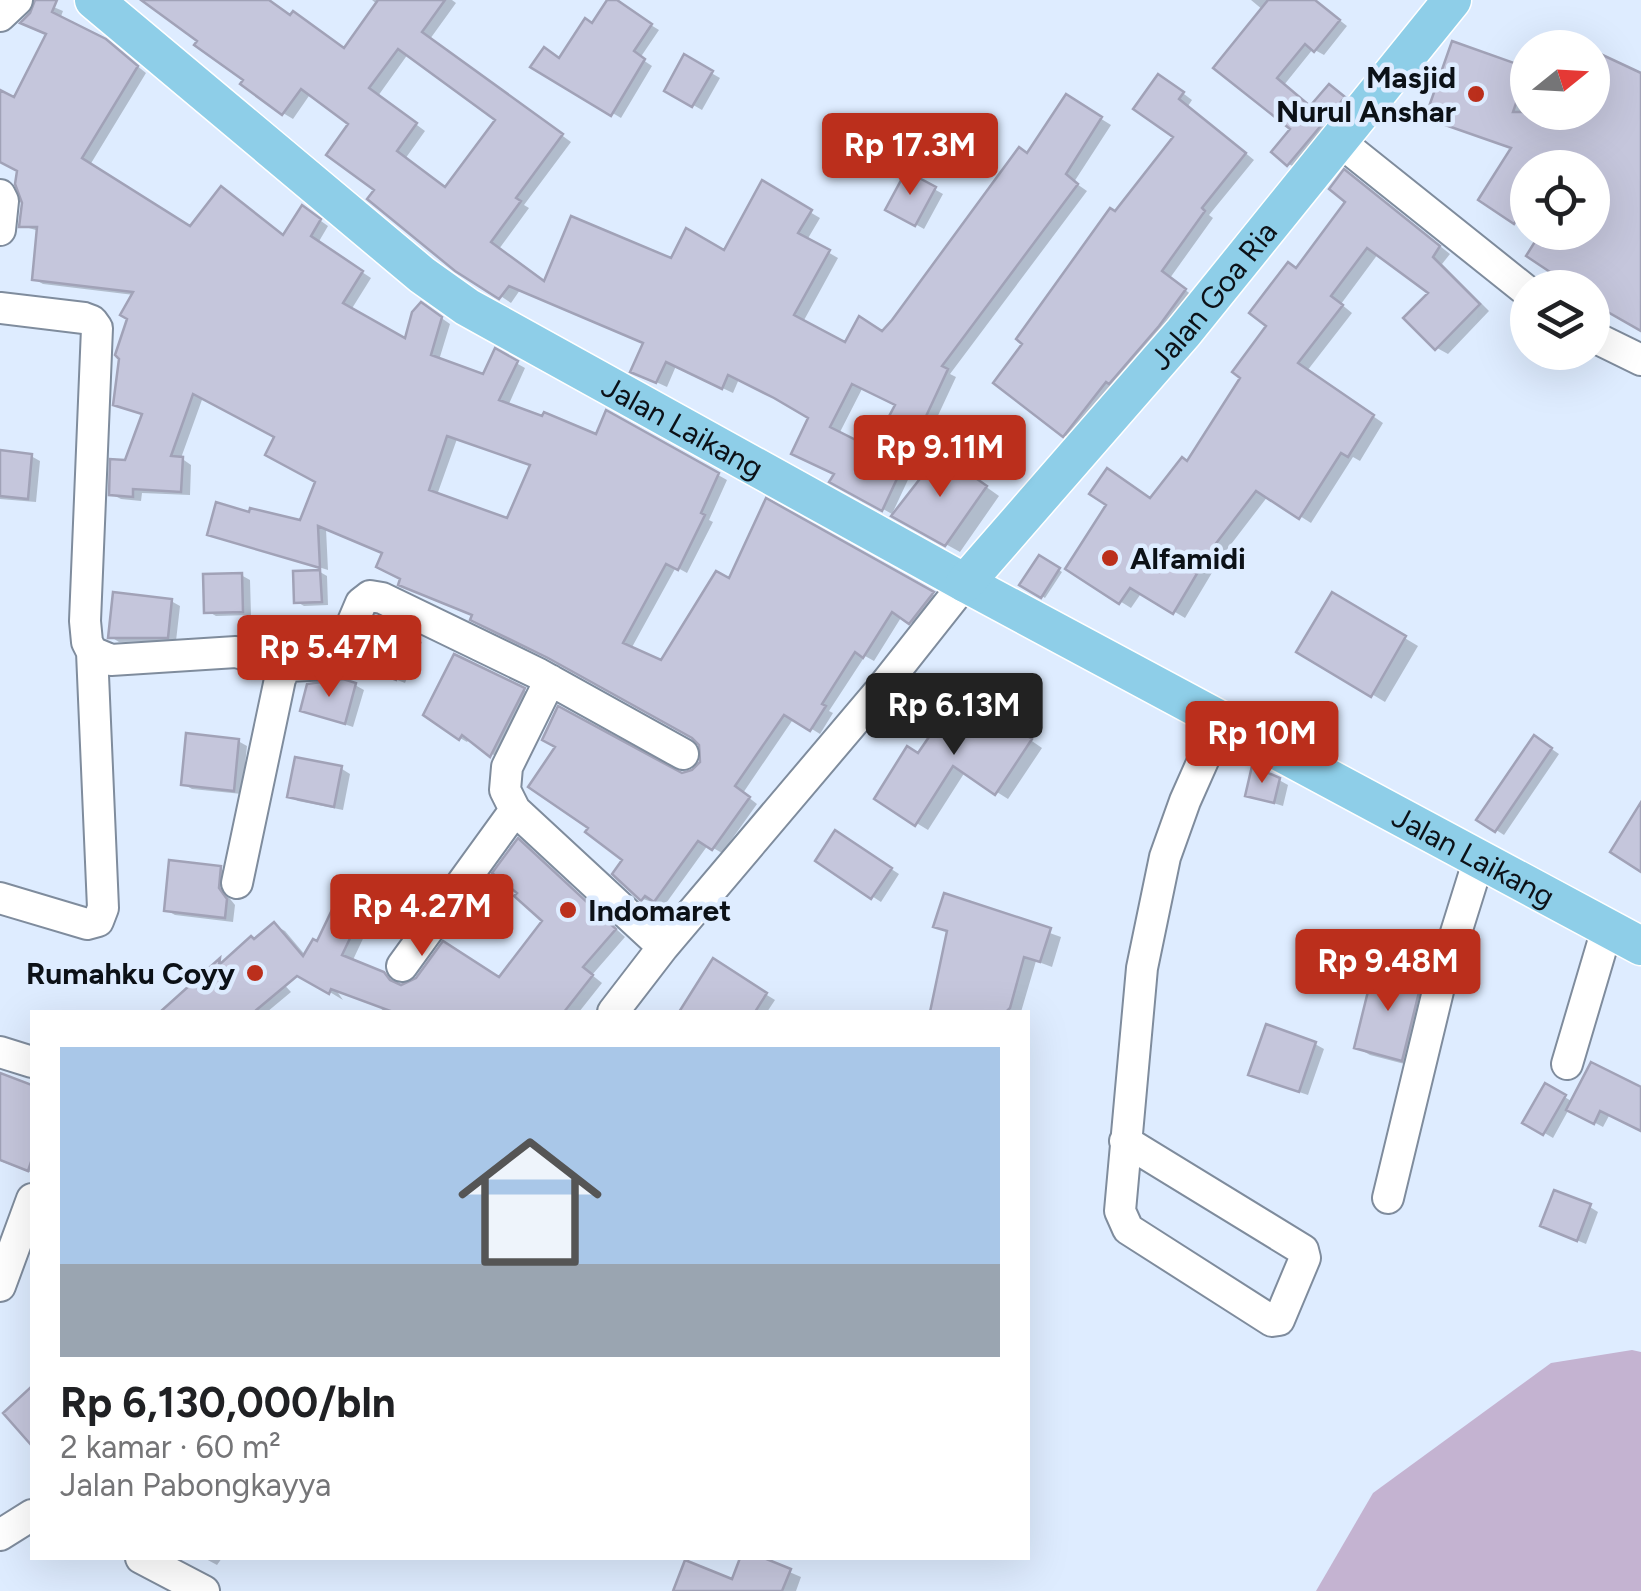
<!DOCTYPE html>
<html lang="id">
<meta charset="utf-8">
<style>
:root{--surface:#fff;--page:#f6f6f6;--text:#202124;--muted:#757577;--line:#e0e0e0;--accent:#bb2f1c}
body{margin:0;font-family:Figtree,sans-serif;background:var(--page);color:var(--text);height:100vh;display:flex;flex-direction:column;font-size:38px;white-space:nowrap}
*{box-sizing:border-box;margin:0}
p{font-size:32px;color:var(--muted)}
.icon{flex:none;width:55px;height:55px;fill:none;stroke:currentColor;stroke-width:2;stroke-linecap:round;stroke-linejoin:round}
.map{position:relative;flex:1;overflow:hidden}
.panel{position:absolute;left:30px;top:1010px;width:1000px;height:550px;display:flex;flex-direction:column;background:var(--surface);border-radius:0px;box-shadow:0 10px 40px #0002}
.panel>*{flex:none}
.needle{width:65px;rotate:72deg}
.controls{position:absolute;left:1510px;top:30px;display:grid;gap:20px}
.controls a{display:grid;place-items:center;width:100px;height:100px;border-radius:50%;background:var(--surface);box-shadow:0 10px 40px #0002;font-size:50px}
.price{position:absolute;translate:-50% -85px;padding:0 22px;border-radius:10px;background:var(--accent);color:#fff;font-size:32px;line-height:65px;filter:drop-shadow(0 2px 5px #0008)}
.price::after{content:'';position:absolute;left:50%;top:60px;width:30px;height:22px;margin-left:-15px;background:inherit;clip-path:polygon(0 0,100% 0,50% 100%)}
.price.on{background:#222;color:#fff}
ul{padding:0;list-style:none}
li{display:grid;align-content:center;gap:20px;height:530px;padding:0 30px}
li+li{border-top:2px solid var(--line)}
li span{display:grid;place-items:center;height:310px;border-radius:0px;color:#555}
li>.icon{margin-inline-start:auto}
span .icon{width:180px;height:180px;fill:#fffc;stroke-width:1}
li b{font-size:42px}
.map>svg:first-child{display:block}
.green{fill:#c4b3d1}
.shadow{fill:#0003;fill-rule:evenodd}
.building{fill:#c5c6dc;stroke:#a1a2b7;stroke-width:2.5;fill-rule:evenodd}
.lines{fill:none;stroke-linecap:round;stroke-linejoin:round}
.minor-casing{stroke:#7f8c9d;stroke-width:34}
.major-casing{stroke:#fff;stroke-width:41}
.minor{stroke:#fff;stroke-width:30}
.major{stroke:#8ecee8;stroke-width:38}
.poi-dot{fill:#bb2f1c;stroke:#deecff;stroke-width:4}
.labels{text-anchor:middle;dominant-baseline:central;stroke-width:9;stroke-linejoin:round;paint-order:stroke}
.poi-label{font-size:30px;font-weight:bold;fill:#0c1117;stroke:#deecff;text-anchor:end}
.street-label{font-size:30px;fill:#0c1117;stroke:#deecff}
</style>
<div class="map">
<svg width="1641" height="1591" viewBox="0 0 1641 1591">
<rect width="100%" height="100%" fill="#deecff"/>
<!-- green -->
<path class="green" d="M1632,1350L1641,1352V1591H1316L1373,1493L1551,1363Z"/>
<!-- shadow -->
<path class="shadow" d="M37,0L63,11L60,19L115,48L146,73L90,165L191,229L285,237L311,214L328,226L318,243L371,278L351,310L407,341L430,310L450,324L439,360L485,377L496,352L525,368L508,406L597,438L607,413L727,480L709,520L713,522L687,573L676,567L631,649L662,663L730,582L767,502L941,599L919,627L902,616L874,661L865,656L829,711L833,713L820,734L794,718L743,793L757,804L722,853L708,845L664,906L643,899L615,874L682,775L693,773L702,763V744L694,736L403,578L385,553L326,529L328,570L210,533L251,515L302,523L318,481L277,436L203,397L181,458L191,465L190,495L142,493L141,501L121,499L111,494L144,415L115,404L134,295L43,284L34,279L39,231L22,226L24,203L19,170L0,160V93L15,100L49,34ZM457,439L533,466L508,521L437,495Z
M162,0H268L345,50L378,5L372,0H452L456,3L430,39L571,142L524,205L529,208L499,249L546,283L725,253L762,184L820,218L807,240L838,258L803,322L847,345L883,334L1028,156L1066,97L1111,125L1074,182L1087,191L950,374L956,377L892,514L833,481L837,474L811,417L739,379L733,393L676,366L667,387L643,376L646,343L520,290L511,303L430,249L377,189L351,124L311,93L293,119L283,113L200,41ZM408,54L499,120L446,189L405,159L425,131L378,96ZM863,387L898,404L873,451L839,434Z
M610,0L659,30L640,58L652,66L621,118L534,66L560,60L593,26Z
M1251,0H1314L1347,26L1324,55L1313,49L1284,85L1311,108L1338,92L1352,103L1297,168L1288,164L1293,129L1216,68L1263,10Z
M1576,39L1581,42L1590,48H1571Z
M1454,44L1528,71V112H1592V50L1641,75V328L1532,232H1592V168H1528V229L1482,200L1514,148Z
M685,58L720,78L702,110L667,90Z
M1168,82L1192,100L1188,106L1254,160L1209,215L1213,218L1170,278L1193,296L1073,440L1064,435L1116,214L1177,136Z
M907,174L943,194L924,229L888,209Z
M1356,179L1450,254L1442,264L1489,311L1448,354L1437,348L1431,293L1378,254L1341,304L1352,313L1307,371L1383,423L1360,461L1353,457L1311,523L1268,496L1222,556L1185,618L1142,592L1131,608L1068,569L1152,500L1189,464L1244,377L1297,270L1349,201Z
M0,453L31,456L40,461L36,502L0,499Z
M954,464L999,496L960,552L895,516Z
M1040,558L1062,572L1045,598L1023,584Z
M320,572L327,576L328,605L304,606L297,602Z
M241,575L250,580L251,615L216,616L207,611Z
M1333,595L1418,646L1385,702L1300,651Z
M171,601L180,606L176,641L119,642L111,637Z
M385,623L422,642L405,683L377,672Z
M455,657L531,694L498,758L470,738L467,742L460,738Z
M355,685L364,690L353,727L303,710Z
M973,700L1042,748L1008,799L965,772L928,830L877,799Z
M238,741L247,746L242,794L192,789L183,784Z
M1543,743L1559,754L1504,835L1479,819Z
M296,760L342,769L350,774L343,810L298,801L289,796Z
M1279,780L1288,785L1283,806L1248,795Z
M836,833L899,874L881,902L818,861Z
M518,841L625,937L592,975L602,983L579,1012H380L383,1008L336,990L343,1000L252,945L274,925L285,931L306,956L318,945L344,892L377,909L352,962L383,974L398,986L500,980L546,921Z
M221,869L229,874L227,895L235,905L233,922L175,915L166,910Z
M946,896L1061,937L1052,967L1036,961L1021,1012H933L949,932L936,926Z
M249,947L291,992L267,1012L255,1010Z
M714,962L775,1000L767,1012H682Z
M1421,982L1434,990L1416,1067L1370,1055L1356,1047Z
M1315,1044L1324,1049L1308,1095L1260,1079Z
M0,1076L32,1088V1125L14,1106L32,1173L0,1161Z
M1546,1086L1573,1102L1641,1089V1129L1610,1114L1603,1127L1569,1109L1553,1138L1526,1122Z
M1590,1207L1598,1212L1586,1244L1552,1230Z
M204,1558H222L217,1565Z
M743,1558H757L801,1577L796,1591H677L733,1582Z"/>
<!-- building -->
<path class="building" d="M35,0H57L52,12L106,39L138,66L82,158L190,226L221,186L283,235L302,205L321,219L311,236L363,271L343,303L405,338L412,312L421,302L442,317L431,355L483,374L495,348L518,361L499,400L542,416L544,412L596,434L606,410L719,473L701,513L705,515L678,570L666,564L623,643L661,660L716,571L729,578L766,498L934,592L909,624L892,612L863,658L855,652L822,704L826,706L810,731L784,715L735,786L750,797L712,850L698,841L654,902L645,896L641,901L612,874L622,860L585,832L588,828L528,787L555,747L542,740L558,706L682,773L692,770L700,762L699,745L692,738L548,658L470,620L472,615L398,585L400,579L376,567L382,553L318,526L320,568L207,535L216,502L249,512L250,508L300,520L315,482L265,455L274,437L193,394L171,456L183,457L181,492L133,489V497L109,495L110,459L125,460L142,414L113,405L119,359L115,355L127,319L120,315L133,292L32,280L37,227H19L22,203L15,184L17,171L0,162V90L14,97L46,34L20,23L30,13ZM447,436L530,465L507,518L429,490Z
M141,0H269L290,15L293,11L344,48L378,0H445L422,32L563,134L516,198L521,201L491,242L544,281L571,216L671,258L686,228L724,250L762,180L812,210L798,233L830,250L794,315L845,342L859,316L882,331L892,320L1019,147L1027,153L1066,94L1102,117L1066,174L1078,184L942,366L948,369L882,511L829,482L834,474L791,454L808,418L774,398L728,375L722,389L666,362L656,383L630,372L643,343L509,286L499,299L455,271L367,199L374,190L326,155L348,124L301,89L282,115L240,84L243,80L194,45L197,41ZM398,49L495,120L445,187L397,151L417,123L369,88ZM852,384L895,405L872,448L830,427Z
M607,0H617L652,24L634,51L645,59L611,116L530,67L544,47L559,58L585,18L592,23Z
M1268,0H1315L1340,20L1314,52L1305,44L1277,78L1310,106L1329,84L1345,97L1287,166L1271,152L1290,129L1213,68Z
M1452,41L1528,68L1513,112H1592V50L1641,73V331L1599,307L1592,300V288H1574L1526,256L1541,232H1592V168H1528V202L1514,224L1478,200L1511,148L1425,118Z
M684,54L713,71L692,107L664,91Z
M1158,74L1184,92L1179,99L1246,153L1202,208L1205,211L1162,271L1186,289L1159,326L1109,384L1106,382L1063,437L993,383L1022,344L1016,339L1110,208L1115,211L1173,137L1133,109Z
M1344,169L1440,246L1433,257L1480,304L1435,350L1403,318L1428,293L1367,248L1331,296L1343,305L1298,363L1374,415L1348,457L1341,453L1299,519L1256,491L1211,550L1173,614L1130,588L1119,604L1065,569L1106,505L1089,494L1107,468L1150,498L1182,457L1187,461L1240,378L1232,372L1266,326L1249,313L1288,262L1296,268L1345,202L1329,189Z
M906,171L936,187L915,226L885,210Z
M0,450L32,454L28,499L0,496Z
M940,453L987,486L945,546L891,516Z
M1039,555L1060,568L1041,598L1019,585Z
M320,570L322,602L294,603L293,571Z
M242,573L243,612L204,613L203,574Z
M113,592L172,599L168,638H108Z
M1332,592L1406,636L1371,697L1296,652Z
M384,620L414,634L396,680L365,668Z
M454,654L525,688L490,757L462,735L459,740L423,715Z
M343,679L356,683L345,724L300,711L307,684Z
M961,690L1032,739L995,795L953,766L915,826L874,799L907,746L918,753Z
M186,733L239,739L234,791L181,785Z
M1534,735L1552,748L1495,832L1476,820Z
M295,757L342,766L334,807L287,797Z
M1252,766L1280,778L1274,803L1245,796Z
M1641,802V872L1610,852Z
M835,830L892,868L871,899L815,861Z
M518,838L616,929L583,967L593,975L564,1012H393L331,989L329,994L297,976L254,1012H160L220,958L219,965L251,936L254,939L274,922L303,956L313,939L317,941L342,889L368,901L342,955L384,972L390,980L401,985L416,978L443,941L499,977L542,921L514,896L517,893L492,873Z
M169,860L221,866L219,888L227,899L225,918L164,911Z
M944,893L1051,928L1040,962L1024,957L1010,1008L1006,1012H930L947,931L933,927Z
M713,958L767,993L755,1012H679Z
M1374,967L1422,980L1402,1061L1354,1048Z
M1266,1024L1316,1042L1299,1092L1248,1075Z
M1591,1062L1641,1087V1131L1600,1111L1594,1124L1566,1110Z
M0,1073L32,1085V1159L28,1171L0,1160Z
M1545,1083L1566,1095L1543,1135L1522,1123Z
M1554,1190L1591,1204L1577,1241L1540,1226Z
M32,1386V1446L3,1413Z
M740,1558H764L791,1569L782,1591H673L685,1560L732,1579Z"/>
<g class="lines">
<!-- minor casing -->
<g class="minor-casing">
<path id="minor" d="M0,16L17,0
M1339,141L1528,292
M0,195L3,201L0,230
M0,308L84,318L92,321L97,328L85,621L87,642L92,652L111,660L236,652L286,666
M1592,336L1641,360
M550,680L507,767L505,790L515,810L663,947
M237,883L280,679L286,666L332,664L338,657L361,603L370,596L382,598L539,674L683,754
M0,898L87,924L98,921L103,908L92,652
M402,966L515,810
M613,1012L663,947L878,693L965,583
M0,1052L32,1062
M1567,1064L1607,929
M1125,1141L1303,1250L1305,1258L1279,1320L1272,1321L1128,1229L1120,1211L1142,968L1165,857L1185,801L1221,720
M1388,1198L1439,987L1479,859
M0,1286L32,1199
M0,1535L32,1515
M141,1558L204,1591"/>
</g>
<!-- major casing -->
<g class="major-casing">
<g id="major">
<path id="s1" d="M94,0L422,275L467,307L965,583L1641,946"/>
<path id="s2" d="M965,583L1183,333L1452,0"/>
</g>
</g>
<!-- minor -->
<use href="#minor" class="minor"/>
<!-- major -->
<use href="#major" class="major"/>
</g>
<!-- markers -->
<g class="poi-dot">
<circle cx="1476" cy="94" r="10"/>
<circle cx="1110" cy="558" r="10"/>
<circle cx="568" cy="910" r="10"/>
<circle cx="255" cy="973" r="10"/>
</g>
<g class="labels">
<!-- poi labels -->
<g class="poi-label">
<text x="1456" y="77">Masjid<tspan x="1456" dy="34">Nurul Anshar</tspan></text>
<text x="1130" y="558" text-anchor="start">Alfamidi</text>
<text x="588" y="910" text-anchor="start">Indomaret</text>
<text x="235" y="973">Rumahku Coyy</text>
</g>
<!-- street labels -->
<g class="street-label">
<text stroke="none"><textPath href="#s2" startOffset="380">Jalan Goa Ria</textPath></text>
<text stroke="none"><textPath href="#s1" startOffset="730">Jalan Laikang</textPath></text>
<text stroke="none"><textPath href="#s1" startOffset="1630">Jalan Laikang</textPath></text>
</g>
</g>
</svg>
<div class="controls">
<a><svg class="needle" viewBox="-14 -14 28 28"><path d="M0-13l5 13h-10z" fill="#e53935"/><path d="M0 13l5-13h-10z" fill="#757577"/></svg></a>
<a><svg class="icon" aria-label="locate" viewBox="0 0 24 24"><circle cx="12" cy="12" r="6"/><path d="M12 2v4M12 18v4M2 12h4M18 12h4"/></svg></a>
<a><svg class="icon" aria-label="layers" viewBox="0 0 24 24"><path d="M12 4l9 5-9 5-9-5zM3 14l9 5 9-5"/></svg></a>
</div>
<b class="price" style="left:910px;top:198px">Rp 17.3M</b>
<b class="price" style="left:940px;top:500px">Rp 9.11M</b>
<b class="price" style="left:329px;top:700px">Rp 5.47M</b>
<b class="price on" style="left:954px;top:758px">Rp 6.13M</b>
<b class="price" style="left:1262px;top:786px">Rp 10M</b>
<b class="price" style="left:422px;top:959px">Rp 4.27M</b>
<b class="price" style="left:1388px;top:1014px">Rp 9.48M</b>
<section class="panel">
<ul>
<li><span style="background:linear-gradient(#a9c7e8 70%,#9aa5b1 0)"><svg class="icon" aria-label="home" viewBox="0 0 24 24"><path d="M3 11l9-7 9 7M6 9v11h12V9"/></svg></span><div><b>Rp 6,130,000/bln</b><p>2 kamar · 60 m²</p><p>Jalan Pabongkayya</p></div></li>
</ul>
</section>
</div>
